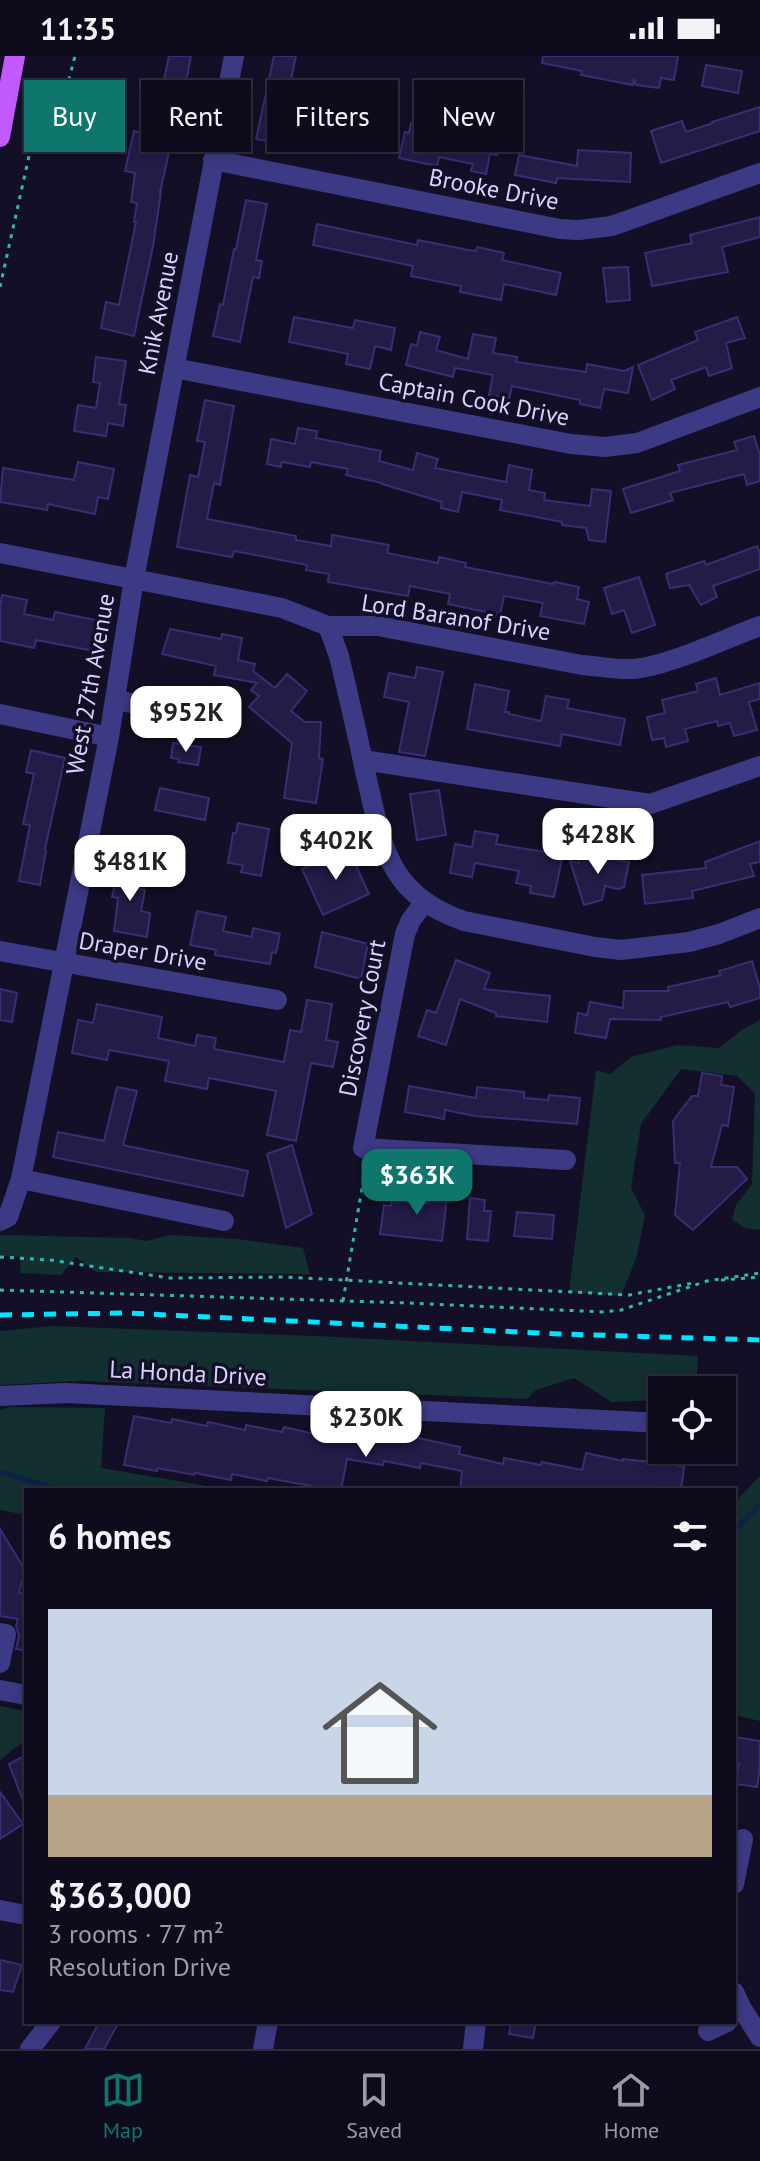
<!DOCTYPE html>
<meta charset="utf-8">
<style>
:root{--surface:#0e0b1c;--page:#171425;--text:#f1f3f6;--muted:#9b9ba3;--line:#2e2b3b;--accent:#0f766e}
body{margin:0;font-family:"PT Sans",sans-serif;background:var(--page);color:var(--text);height:100vh;display:flex;flex-direction:column;font-size:30px;white-space:nowrap}
*{box-sizing:border-box;margin:0}
p{font-size:26px;color:var(--muted)}
.icon{flex:none;width:44px;height:44px;fill:none;stroke:currentColor;stroke-width:2;stroke-linecap:round;stroke-linejoin:round}
.map{position:relative;flex:1;overflow:hidden}
.panel{position:absolute;left:24px;top:1432px;width:712px;height:536px;display:flex;flex-direction:column;background:var(--surface);border-radius:0px;box-shadow:0 4px 12px #0003,0 0 0 2px var(--line)}
.panel>*{flex:none}
.hud{position:absolute;left:24px;top:24px;width:712px;height:72px;display:flex;gap:16px}
.controls{position:absolute;left:648px;top:1320px;display:grid;gap:16px}
.controls a{display:grid;place-items:center;width:88px;height:88px;border-radius:0px;background:var(--surface);box-shadow:0 4px 12px #0003,0 0 0 2px var(--line);font-size:40px}
.price{position:absolute;translate:-50% -68px;padding:0 18px;border-radius:16px;background:#fff;color:#222;font-size:26px;line-height:52px;filter:drop-shadow(0 2px 4px #0008)}
.price::after{content:'';position:absolute;left:50%;top:48px;width:24px;height:18px;margin-left:-12px;background:inherit;clip-path:polygon(0 0,100% 0,50% 100%)}
.price.active{background:var(--accent);color:#fff}
ul{padding:0;list-style:none}
li{display:grid;align-content:center;gap:16px;height:424px;padding:0 24px}
li span{display:grid;place-items:center;height:248px;border-radius:0px;color:#555}
li>.icon{margin-inline-start:auto}
span .icon{width:144px;height:144px;fill:#fffc;stroke-width:1}
li b{font-size:34px}
h2{display:flex;justify-content:space-between;align-items:center;height:96px;padding:0 24px;font-size:34px}
.chip{padding:0 28px;border-radius:0px;background:var(--surface);box-shadow:0 4px 12px #0003,0 0 0 2px var(--line);font-size:28px;line-height:72px}
.chip.active{background:var(--accent);color:#fff}
.status{display:flex;justify-content:space-between;align-items:center;height:56px;padding:0 40px;background:var(--surface);direction:ltr}
.status svg{height:22px;fill:currentColor}
.menu{display:flex;justify-content:space-around;align-items:center;height:112px;border-top:2px solid var(--line);background:var(--surface);font-size:22px;color:var(--muted)}
.menu a{display:grid;justify-items:center;gap:4px}
.menu .active{color:var(--accent)}
.map>svg:first-child{display:block}
.green{fill:#12302f}
.lines{fill:none;stroke-linecap:round;stroke-linejoin:round}
.stream{stroke:#0c2248;stroke-width:5}
.building{fill:#241b47;stroke:#3b2d73;stroke-width:2}
.path{stroke:#2fb8b0;stroke-width:3;stroke-dasharray:4 6;stroke-linecap:butt}
.minor{stroke:#3d3a85;stroke-width:20}
.major{stroke:#c25bff;stroke-width:20}
.rail{stroke:#00e5ff;stroke-width:5;stroke-dasharray:12 10;stroke-linecap:butt}
.labels{text-anchor:middle;dominant-baseline:central;stroke-width:7;stroke-linejoin:round;paint-order:stroke}
.street-label{font-size:24px;fill:#d9d4ff;stroke:#130f26}
</style>
<div class="status"><b>11:35</b><svg viewBox="0 0 49 12"><path d="M0 12V9h3v3zM5 12V6h3v6zM10 12V3h3v9zM15 12V0h3v12zM26 1h20v11H26zM47 4h2v5h-2z"/></svg></div>
<div class="map">
<svg width="760" height="1993" viewBox="0 0 760 1993">
<rect width="100%" height="100%" fill="#130f26"/>
<!-- green -->
<path class="green" d="M760,964V1174L744,1172L732,1163L736,1149L752,1128L755,1037L737,1020L681,1013L641,1068L631,1132L645,1159L637,1200L621,1240L569,1236L596,1014L610,1018L631,1001L677,989L719,992L743,973Z
M3,1179L130,1182L147,1185L170,1179L237,1183L303,1192L310,1218L96,1216L76,1201L61,1219L20,1217L21,1201L0,1200V1180Z
M52,1270L316,1280L698,1300L696,1334H662V1344L612,1346L574,1322L536,1334L527,1343L80,1325L0,1329V1275Z
M10,1351L105,1352L101,1412L231,1434H26V1459L0,1454V1354Z
M760,1420V1665L734,1659V1447Z
M0,1650L26,1655V1684L0,1704Z"/>
<g class="lines">
<!-- stream -->
<path class="stream" d="M0,1416L61,1434
M734,1474L760,1449"/>
</g>
<!-- building -->
<path class="building" d="M169,0H191L179,62H177L160,136H161L153,190L134,280L101,272L106,246L119,249L136,166H134L137,147L131,146L135,117L125,115L134,75L152,79Z
M274,0H296L282,65L314,71L310,93L256,83Z
M543,0H678L674,24L661,22L659,32L636,29L634,23L633,29L581,19L582,15L542,7Z
M706,9L742,15L738,37L702,30Z
M339,49L388,58L383,81L375,79L373,90L333,82Z
M760,51V75L661,107L651,75L682,65L686,76L713,67L712,66Z
M411,67L438,73L437,81L443,83L476,90L480,71L501,75L497,99L490,98L486,118L471,115L473,108L439,101L437,110L399,102L405,76L409,77Z
M578,94L631,97L630,126L557,122L556,127L515,119L519,99L577,110Z
M246,144L267,148L256,204L262,205L259,222L253,221L240,286L213,280L220,248L223,249L234,193H236Z
M760,161V181L722,191L728,216L652,230L645,197L692,187L690,179Z
M317,168L417,189L418,184L468,194L476,195L477,191L504,197L502,204L561,217L556,239L504,228L501,244L460,236L461,230L411,220L413,210L313,189Z
M628,211L630,244L607,246L603,212Z
M294,261L353,272L355,264L395,272L391,294L375,290L370,313L346,308L348,298L289,286Z
M737,261L745,282L726,287L732,312L709,320L706,311L671,324L675,333L652,344L638,309L698,284L695,276Z
M420,276L440,281L436,294L468,303L473,278L496,282L493,297L517,301L516,306L586,316L587,308L624,315L633,311L628,337L604,333L600,352L580,348V344L512,330L509,343L489,339L493,319L455,312L453,321L406,309L411,288L417,290Z
M96,301L126,305L119,348L126,349L123,370L108,367L106,380L74,375L78,349L96,352L100,327L93,326Z
M205,344L234,350L220,429L214,427L207,463L296,480V484L331,490L332,479L378,487L389,489L387,497L438,507L439,501L466,507L465,511L553,528L554,526L579,531L577,543L589,546L584,568L540,560L543,547L504,540L500,559L448,548L450,538L410,530L408,540L328,526L329,518L306,514L307,509L234,495L232,501L177,491L190,419L198,421L205,386L197,385Z
M298,372L317,375L316,382L381,395L379,405L413,414L417,397L438,403L435,412L506,426L509,409L532,414L529,434L545,437L544,444L590,450L592,433L611,435L605,486L589,484L586,472L562,469V466L500,454L502,444L462,436L458,456L441,452L442,446L382,428V427L346,419L348,413L311,406L310,411L282,406L281,411L267,408L271,383L295,388Z
M754,380L760,399V425L747,429L744,418L670,437L673,444L631,457L623,433L680,415L678,409L737,394L734,386Z
M78,406L114,413L108,443L98,441L95,458L48,448L47,454L0,446L3,412L74,424Z
M757,490L760,497V513L713,530L717,541L701,549L689,529L670,532L666,518L704,505L706,509Z
M639,521L655,569L632,577L624,554L612,558L604,532Z
M2,539L27,544L24,558L53,564L55,556L106,566L100,596L36,584L34,592L0,585V551Z
M170,573L221,583L222,578L242,582L238,604L255,608L253,615L275,632L287,618L307,635L291,655L305,666H321L319,702L323,703L316,747L284,742L292,687L249,651L259,640L251,634L257,627L214,619L216,610L162,598Z
M417,611L443,616L425,700L399,696L409,646L384,641L389,617L415,622Z
M716,622L720,639L760,627V643L749,646L757,674L734,680L730,667L718,670L717,665L685,673L688,685L666,691L664,682L652,684L647,661L665,657L662,644L698,635L696,628Z
M475,628L509,635L505,656H509V658L541,665L546,640L569,644L567,652L625,663L620,689L562,678L560,690L467,673Z
M173,687L201,691L198,709L178,706L179,703L171,702Z
M31,694L65,702L45,793L46,794L40,829L19,825L30,769L23,768L34,718L26,716Z
M160,732L209,742L205,764L155,754Z
M439,734L446,779L417,784L410,738Z
M238,767L269,773L261,820L241,816L243,809L228,807L233,777H236Z
M475,775L498,779L496,788L552,797L551,801L562,803L554,841L530,837L531,830L516,827L519,815L475,807L472,821L450,817L455,788L472,791Z
M760,785V806L750,808L754,820L692,835L693,842L645,848L642,819L706,812L705,806Z
M348,792L369,838L323,859L302,813Z
M581,797L629,806L624,831L618,833L605,830L602,844L584,849L570,805L579,807Z
M119,809L143,814L139,833L145,834L141,855L150,857L147,881L114,875L118,842L112,841Z
M197,855L226,861L223,875L252,881L253,872L280,878L276,897L272,896L270,908L215,899L216,894L190,889Z
M322,876L368,888L361,923L315,911Z
M456,904L490,917L484,933L550,940L547,966L496,960V957L460,943L446,989L418,980L427,954L436,957Z
M752,905L760,932V942L730,951L728,946L661,961V964L610,963L606,982L575,977L578,957L587,959L590,946L623,952L624,935H669L668,931L721,919L719,915Z
M0,933L17,937L12,966L0,964Z
M307,944L332,948L326,984L338,986L333,1011L311,1007L296,1085L267,1079L276,1035L209,1022L207,1033L165,1025L169,1005L109,994L107,1004L72,997L78,964L93,967L97,948L162,961L158,982L195,990L197,979L216,982L214,993L284,1006L290,974L301,976Z
M702,1017L722,1020L721,1029L734,1031L728,1070L722,1069L711,1111H737L747,1123L693,1174L675,1159L680,1107H675L673,1065L692,1040H698Z
M409,1030L476,1042L477,1031L524,1036V1042L548,1044L549,1039L580,1042L577,1068L475,1060L445,1054L444,1063L405,1056Z
M117,1031L137,1035L123,1089L248,1115L243,1140L53,1101L58,1076L104,1085Z
M292,1089L312,1158L286,1172L267,1098Z
M429,1130L448,1132L442,1185L380,1178L384,1149L391,1150L392,1144L427,1148Z
M470,1142L485,1144L484,1155H491L488,1185L467,1183Z
M517,1156L554,1159L552,1183L514,1180Z
M134,1360L171,1367L172,1363L207,1370L208,1366L245,1374L246,1369L282,1376L284,1371L319,1379L320,1374L356,1382L357,1376L394,1383L395,1377L460,1391L459,1398L503,1408L504,1402L541,1409L542,1406L582,1414L586,1397L623,1405V1403L652,1406L653,1404L684,1411L681,1434H460L462,1415L421,1407L420,1412L384,1405L383,1409L347,1403L341,1434H332L268,1422L267,1425L232,1418L231,1424L195,1417L194,1419L157,1412V1415L124,1409Z
M0,1473L25,1514L19,1537L26,1538V1595L16,1593L19,1580L16,1570L18,1563L0,1560Z
M734,1681L760,1685V1711L757,1731L736,1728L739,1707L734,1706Z
M26,1699V1750H25L9,1708Z
M0,1736L23,1768L0,1783Z
M0,1904L22,1909L13,1936L0,1934Z
M99,1966H119L104,1993H85Z
M511,1966H536L533,1982L509,1978Z"/>
<g class="lines">
<!-- path -->
<path class="path" d="M0,231L29,100L67,31L75,0
M0,1201L50,1204L170,1222L285,1221L629,1239L693,1227
M721,1224L760,1221
M0,1234L408,1247L604,1256L621,1254L707,1225L760,1217
M343,1245L366,1108"/>
<!-- minor -->
<path class="minor" d="M213,104L560,173L579,174L612,170L760,117
M174,312L571,388L605,391L637,387L760,341
M0,497L282,552L328,570H378L582,609C598,610 616,614 633,613C669,610 724,583 760,570
M328,570L339,600C348,638 357,676 365,715C382,786 385,838 464,865L595,891L621,894L689,886L719,878L760,862
M116,644L219,665
M0,658L109,681
M363,704L650,748L760,710
M424,847L411,864L405,878L363,1092L566,1104
M0,895L277,944
M21,1123L224,1165
M0,1165L8,1161L21,1123L109,681L134,523L234,0
M0,1340L66,1337L662,1367
M0,1577L6,1578L0,1607
M0,1634L26,1639
M734,1828L743,1783
M0,1854L26,1859
M734,1936L742,1953L760,1981
M708,1975L727,1966
M30,1993L51,1966
M263,1993L268,1966
M473,1993L476,1966"/>
<!-- major -->
<path class="major" d="M0,81L15,0"/>
<!-- rail -->
<path class="rail" d="M0,1259L126,1257L560,1278L760,1284"/>
</g>
<g class="labels">
<!-- street labels -->
<g class="street-label">
<text transform="translate(494 133) rotate(11)">Brooke Drive</text>
<text transform="translate(158 257) rotate(-79)">Knik Avenue</text>
<text transform="translate(474 343) rotate(11)">Captain Cook Drive</text>
<text transform="translate(456 561) rotate(9)">Lord Baranof Drive</text>
<text transform="translate(90 628) rotate(-80)">West 27th Avenue</text>
<text transform="translate(143 895) rotate(10)">Draper Drive</text>
<text transform="translate(362 962) rotate(-79)">Discovery Court</text>
<text transform="translate(188 1317) rotate(3)">La Honda Drive</text>
</g>
</g>
</svg>
<div class="controls">
<a><svg class="icon" aria-label="locate" viewBox="0 0 24 24"><circle cx="12" cy="12" r="6"/><path d="M12 2v4M12 18v4M2 12h4M18 12h4"/></svg></a>
</div>
<b class="price" style="left:186px;top:698px">$952K</b>
<b class="price" style="left:598px;top:820px">$428K</b>
<b class="price" style="left:336px;top:826px">$402K</b>
<b class="price" style="left:130px;top:847px">$481K</b>
<b class="price active" style="left:417px;top:1161px">$363K</b>
<b class="price" style="left:366px;top:1403px">$230K</b>
<div class="hud">
<a class="chip active">Buy</a>
<a class="chip">Rent</a>
<a class="chip">Filters</a>
<a class="chip">New</a>
</div>
<section class="panel">
<h2>6 homes<svg class="icon" aria-label="filters" viewBox="0 0 24 24"><path d="M4 7h16M4 17h16"/><circle cx="9" cy="7" r="2"/><circle cx="15" cy="17" r="2"/></svg></h2>
<ul>
<li><span style="background:linear-gradient(#c9d6e8 75%,#b9a48a 0)"><svg class="icon" aria-label="home" viewBox="0 0 24 24"><path d="M3 11l9-7 9 7M6 9v11h12V9"/></svg></span><div><b>$363,000</b><p>3 rooms · 77 m²</p><p>Resolution Drive</p></div></li>
</ul>
</section>
</div>
<nav class="menu">
<a class="active"><svg class="icon" aria-label="map" viewBox="0 0 24 24"><path d="M3 6l6-2 6 2 6-2v14l-6 2-6-2-6 2zM9 4v14M15 6v14"/></svg>Map</a>
<a><svg class="icon" aria-label="saved" viewBox="0 0 24 24"><path d="M7 4h10v16l-5-4-5 4z"/></svg>Saved</a>
<a><svg class="icon" aria-label="home" viewBox="0 0 24 24"><path d="M3 11l9-7 9 7M6 9v11h12V9"/></svg>Home</a>
</nav>
